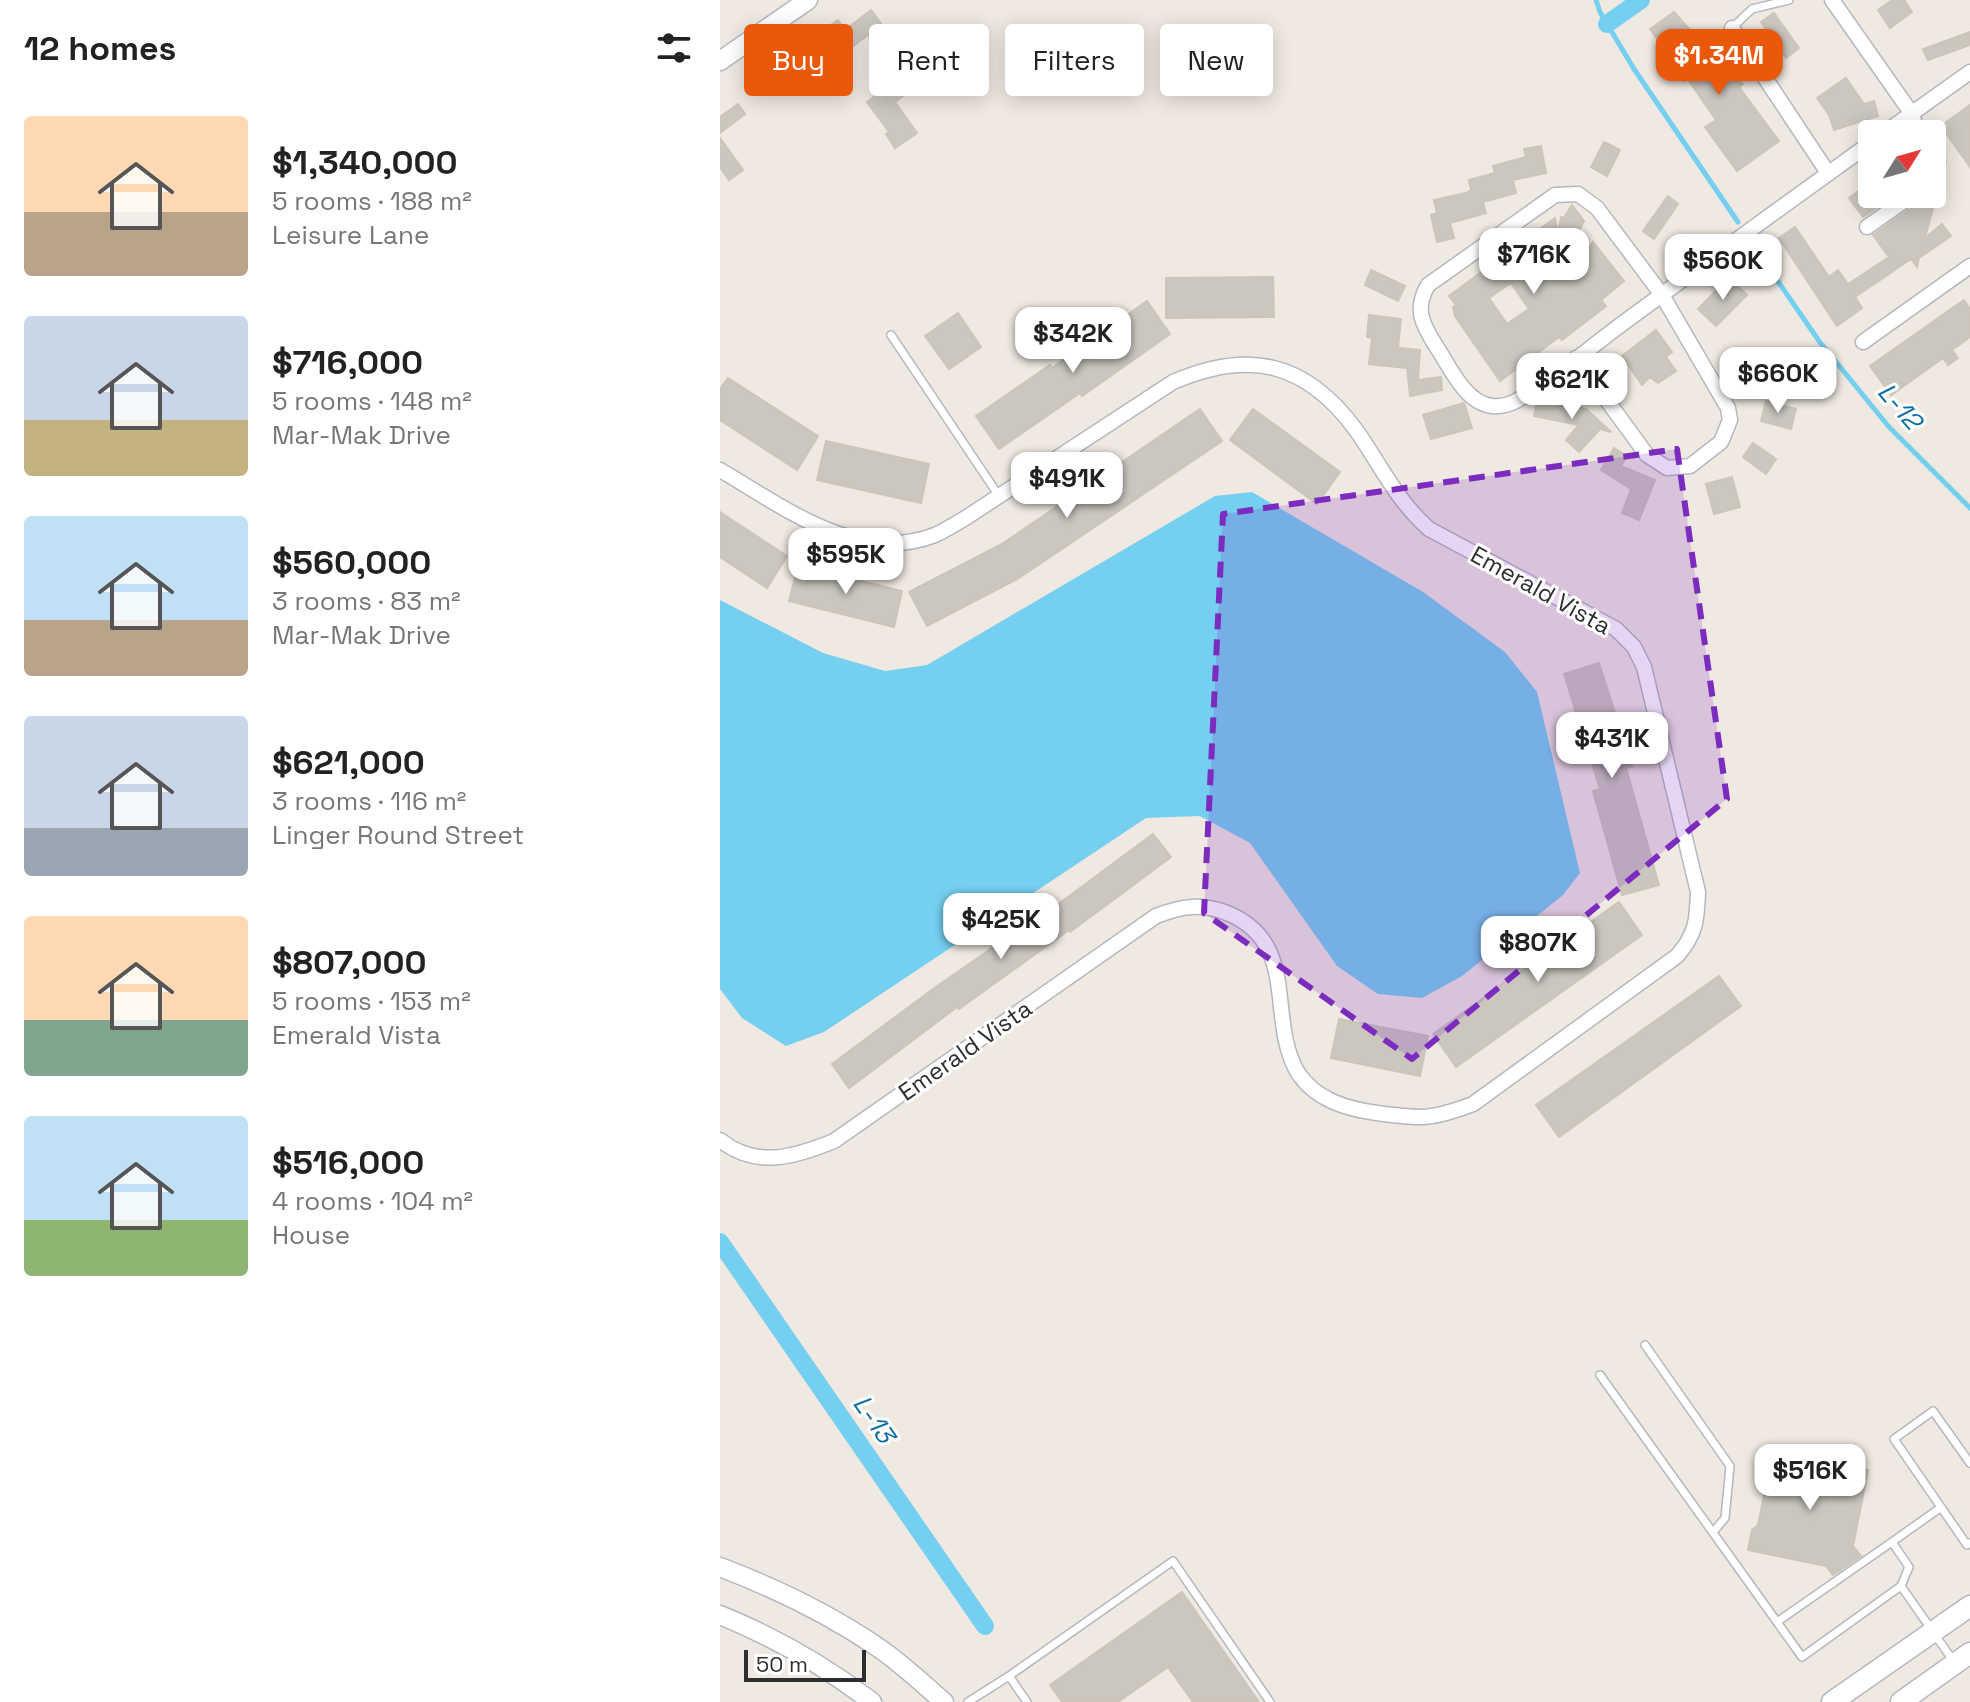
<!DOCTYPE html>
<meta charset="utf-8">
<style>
:root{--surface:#fff;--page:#f6f6f6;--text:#222;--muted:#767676;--accent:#ea580c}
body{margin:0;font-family:"Space Grotesk",sans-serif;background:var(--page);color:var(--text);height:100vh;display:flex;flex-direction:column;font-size:30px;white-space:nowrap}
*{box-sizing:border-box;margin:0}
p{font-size:26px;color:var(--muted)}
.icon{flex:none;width:44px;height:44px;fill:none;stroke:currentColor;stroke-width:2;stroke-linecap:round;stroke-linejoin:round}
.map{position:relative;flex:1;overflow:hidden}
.panel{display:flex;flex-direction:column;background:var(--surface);width:720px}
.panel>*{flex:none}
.top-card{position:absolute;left:24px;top:24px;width:760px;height:72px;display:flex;gap:16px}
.needle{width:52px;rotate:53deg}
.tools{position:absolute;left:1138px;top:120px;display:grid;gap:16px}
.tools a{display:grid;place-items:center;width:88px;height:88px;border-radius:8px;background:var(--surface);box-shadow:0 4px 20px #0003;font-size:40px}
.scale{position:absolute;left:24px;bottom:20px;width:122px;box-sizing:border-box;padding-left:8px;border:4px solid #2e2e2e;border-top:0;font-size:22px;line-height:28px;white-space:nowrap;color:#2e2e2e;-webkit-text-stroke:6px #fff;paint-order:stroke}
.price{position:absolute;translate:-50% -68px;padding:0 18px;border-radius:16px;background:#fff;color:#222;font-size:26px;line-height:52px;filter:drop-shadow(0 2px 4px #0008)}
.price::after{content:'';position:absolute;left:50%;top:48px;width:24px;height:18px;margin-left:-12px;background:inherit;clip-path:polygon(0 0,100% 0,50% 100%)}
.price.current{background:var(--accent);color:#fff}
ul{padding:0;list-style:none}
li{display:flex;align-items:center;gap:24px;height:200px;padding:0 24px}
li span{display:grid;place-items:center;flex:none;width:224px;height:160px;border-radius:8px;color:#555}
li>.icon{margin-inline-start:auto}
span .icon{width:96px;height:96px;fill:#fffc;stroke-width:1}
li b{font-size:34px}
h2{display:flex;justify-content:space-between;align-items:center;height:96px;padding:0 24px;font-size:34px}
.pill{padding:0 28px;border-radius:8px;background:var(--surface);box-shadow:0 4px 20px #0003;font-size:28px;line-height:72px}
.pill.current{background:var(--accent);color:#fff}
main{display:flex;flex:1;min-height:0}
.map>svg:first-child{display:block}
.water{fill:#75cff0}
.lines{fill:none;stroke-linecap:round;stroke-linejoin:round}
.stream{stroke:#75cff0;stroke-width:5}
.canal{stroke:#75cff0;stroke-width:18}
.building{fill:#cbc7bf;stroke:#cbc5ba;stroke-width:2;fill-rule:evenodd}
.service-casing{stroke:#b4b7c1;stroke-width:10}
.minor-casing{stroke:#b4b7c1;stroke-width:17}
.tertiary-casing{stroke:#b4b7c1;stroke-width:21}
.secondary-casing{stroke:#b4b7c1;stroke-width:23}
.service{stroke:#fff;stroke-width:7}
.minor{stroke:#fff;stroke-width:14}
.tertiary{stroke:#fff;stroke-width:18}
.secondary{stroke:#fff;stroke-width:20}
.marked{fill:#7b2cbf;fill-opacity:0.2;stroke:#7b2cbf;stroke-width:6;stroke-dasharray:16 10;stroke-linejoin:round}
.labels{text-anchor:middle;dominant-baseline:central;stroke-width:6;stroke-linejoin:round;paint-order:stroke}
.street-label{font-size:24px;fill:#2e2e2e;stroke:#fff}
.water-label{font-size:26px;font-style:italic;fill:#0d6fa3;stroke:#fff}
</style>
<main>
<section class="panel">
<h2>12 homes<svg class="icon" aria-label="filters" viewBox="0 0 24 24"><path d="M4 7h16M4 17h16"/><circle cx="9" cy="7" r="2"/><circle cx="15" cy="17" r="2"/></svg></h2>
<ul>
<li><span style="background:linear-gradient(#ffd9b3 60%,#b9a48a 0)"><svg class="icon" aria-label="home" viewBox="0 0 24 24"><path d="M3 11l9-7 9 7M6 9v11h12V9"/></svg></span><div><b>$1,340,000</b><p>5 rooms · 188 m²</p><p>Leisure Lane</p></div></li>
<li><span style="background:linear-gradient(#c9d6e8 65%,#c2b280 0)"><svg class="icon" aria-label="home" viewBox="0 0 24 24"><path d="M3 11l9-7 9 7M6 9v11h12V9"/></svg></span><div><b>$716,000</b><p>5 rooms · 148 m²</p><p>Mar-Mak Drive</p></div></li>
<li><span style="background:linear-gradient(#bfe0f5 65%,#b9a48a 0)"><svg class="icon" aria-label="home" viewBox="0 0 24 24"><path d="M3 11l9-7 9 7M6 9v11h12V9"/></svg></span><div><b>$560,000</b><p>3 rooms · 83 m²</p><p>Mar-Mak Drive</p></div></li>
<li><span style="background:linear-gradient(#c9d6e8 70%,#9aa5b1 0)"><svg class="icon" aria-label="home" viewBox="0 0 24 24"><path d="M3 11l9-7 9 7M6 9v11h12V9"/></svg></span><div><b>$621,000</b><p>3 rooms · 116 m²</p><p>Linger Round Street</p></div></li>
<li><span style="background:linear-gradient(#ffd9b3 65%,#7fa58c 0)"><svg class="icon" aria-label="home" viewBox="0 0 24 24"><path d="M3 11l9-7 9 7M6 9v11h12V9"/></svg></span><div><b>$807,000</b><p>5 rooms · 153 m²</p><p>Emerald Vista</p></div></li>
<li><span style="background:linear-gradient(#bfe0f5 65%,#8fb573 0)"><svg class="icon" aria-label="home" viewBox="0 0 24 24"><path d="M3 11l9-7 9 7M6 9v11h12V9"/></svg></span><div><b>$516,000</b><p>4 rooms · 104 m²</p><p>House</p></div></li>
</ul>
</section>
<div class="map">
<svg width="1250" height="1702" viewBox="0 0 1250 1702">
<rect width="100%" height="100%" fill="#efe9e1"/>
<!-- water -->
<path class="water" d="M532,492L703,592L785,652L817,692L860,873L843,895L742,976L702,998L658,994L617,966L530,843L480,816L426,818L104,1032L66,1046L22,1018L0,989V600L103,653L165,671L207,665L495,496Z"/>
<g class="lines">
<!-- stream -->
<path class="stream" d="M876,0L880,12L914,69L1018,222
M1033,245L1099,341L1169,427L1250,508"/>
<!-- canal -->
<path class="canal" d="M887,24L921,0
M0,1242L265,1626"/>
</g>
<!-- building -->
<path class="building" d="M1172,0H1184L1192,12L1170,28L1158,10Z
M151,10L173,39L159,50L148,35L118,57L100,32L118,20L125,30Z
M954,12L971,31L957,41L974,63L994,48L1023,84L1019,87L1059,141L1017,171L985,127L996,120L967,78L963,81L952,66L955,64L930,29Z
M1054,13L1079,48L1066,58L1041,22Z
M1250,32V45L1208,60L1203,49Z
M377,54L394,77L384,85L366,62Z
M187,72L197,86L175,102L197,133L175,148L166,134L169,132L147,102Z
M1126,78L1144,104L1154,101L1158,116L1114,130L1109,115L1097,98Z
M18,104L25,114L0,133V117Z
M1250,105V167L1221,126Z
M0,138L23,170L9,180L0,167Z
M884,142L900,150L887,176L871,167Z
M821,146L826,173L793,180L796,193L763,202L766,213L730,223L734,238L717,242L711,215L717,213L714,200L746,193L751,190L749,180L775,173L773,166L806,157L804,149Z
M1212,156L1226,160L1205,238L1222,224L1231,236L1199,258L1197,267L1191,259L1135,297L1142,308L1117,326L1059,238L1075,227L1109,277L1118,270L1128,284L1169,257L1153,235L1190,209L1195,194H1212Z
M1152,181V194L1175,195L1143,217L1129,198Z
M948,196L958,204L934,239L923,231Z
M852,205L864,221L851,246L864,254L873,242L904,281L881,300L886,306L842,340L839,337L780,381L735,316L733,307L736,305L729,296L835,218L838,234L841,217L844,218ZM791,283L809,309L787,324L769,298Z
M651,270L685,286L678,301L645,285Z
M553,277L554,317L446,318V278Z
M1009,277L1027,295L996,326L978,309Z
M1244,300L1250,309V337L1232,350L1238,358L1228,365L1223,358L1171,395L1150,366Z
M427,301L450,334L362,396L360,393L279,449L256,416L330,365L332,368Z
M238,313L261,347L229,369L205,336Z
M649,315L681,319L678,348L700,350L698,380L721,377L722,390L690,396L687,368L649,364L652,338L647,337Z
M936,330L952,352L946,357L956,371L938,383L930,377L922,385L902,356Z
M1052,366L1053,385L1034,386L1033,367Z
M8,378L98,436L77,470L0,420V389Z
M818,399L866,409L891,432L880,429L859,452L846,440L859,425L814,416Z
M1046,401L1076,409L1071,429L1041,421Z
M744,403L752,428L711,439L703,415Z
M480,409L502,441L299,578L207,626L189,592L282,544Z
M533,409L620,472L597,504L510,440Z
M106,441L209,464L201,503L97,480Z
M1033,443L1056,459L1046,474L1023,457Z
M894,448L907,456L901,466L935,480L919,520L902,513L911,489L881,470Z
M1012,477L1020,507L994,514L986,484Z
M0,512L67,556L47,588L0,557Z
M78,566L182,591L174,627L69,601Z
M879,663L912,766L906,768L939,885L902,895L873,791L880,789L844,674Z
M433,834L451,857L350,932L349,930L239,1009L237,1007L129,1088L112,1064L213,989L324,912L325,914Z
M899,902L922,935L736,1067L713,1034Z
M999,976L1021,1006L839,1137L816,1105Z
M619,1019L708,1036L700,1076L611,1058Z
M1053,1451L1148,1470L1133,1546L1141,1556L1113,1575L1106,1566L1028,1550L1032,1530L1038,1525Z
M462,1592L539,1702H473L448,1667L398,1702H342L330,1685Z"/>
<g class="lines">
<!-- service casing -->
<g class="service-casing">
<path id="service" d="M1012,28L1032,9L1069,0
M171,335L279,496
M925,1345L1010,1466L1005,1518L993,1532
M880,1375L1057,1622L1172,1542
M1250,1463L1213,1411L1174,1439L1247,1545L1250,1543
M1220,1508L1172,1542L1189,1567L1181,1586L1234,1662
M1057,1622L1082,1657L1181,1586
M289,1676L453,1561L550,1702
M248,1702L289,1676L307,1702"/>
</g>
<!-- minor casing -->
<g class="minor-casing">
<path id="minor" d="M1112,0L1192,114L1198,134
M1012,28L1108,173
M1163,134L1250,72
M1147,227L1184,201L1185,194
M1143,342L1250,266
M856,358L927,455L947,468L970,466L1001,442L1010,420L1008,408L942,295L877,208L858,194L835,195L708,285C694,309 702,324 716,346C730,367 745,403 772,406C781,407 788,405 796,401C834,379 874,344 910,318C990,259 1071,200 1152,142
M0,470C64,507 137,565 215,535C226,530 237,523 247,517L453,382C529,349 586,362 636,430C660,464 677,501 709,529L896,629L914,647L924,667L978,892C977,921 976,934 957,956L753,1104C711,1120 701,1119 657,1113C627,1109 596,1100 578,1073C546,1019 581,943 507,913C481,903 462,906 436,916L114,1141C75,1157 36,1169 0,1140"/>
</g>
<!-- tertiary casing -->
<g class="tertiary-casing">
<path id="tertiary" d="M0,61L88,0
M0,1567C55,1588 107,1613 156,1646C180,1662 202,1683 224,1702
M0,1615C54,1637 105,1666 152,1702"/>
</g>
<!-- secondary casing -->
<g class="secondary-casing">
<path id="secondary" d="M1112,1702L1250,1606
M1181,1702L1250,1653"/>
</g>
<!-- service -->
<use href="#service" class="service"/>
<!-- minor -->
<use href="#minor" class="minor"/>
<!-- tertiary -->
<use href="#tertiary" class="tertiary"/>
<!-- secondary -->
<use href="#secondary" class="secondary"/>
</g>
<!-- marked area -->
<path class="marked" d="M957,449L1007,799L692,1059L484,913L503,514Z"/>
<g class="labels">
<!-- street labels -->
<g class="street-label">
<text transform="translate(821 590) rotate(29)">Emerald Vista</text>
<text transform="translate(245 1050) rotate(-35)">Emerald Vista</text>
</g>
<!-- water labels -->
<g class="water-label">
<text transform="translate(1180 406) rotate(49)">L-12</text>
<text transform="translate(154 1419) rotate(55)">L-13</text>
</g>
</g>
</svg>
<div class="tools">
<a><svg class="needle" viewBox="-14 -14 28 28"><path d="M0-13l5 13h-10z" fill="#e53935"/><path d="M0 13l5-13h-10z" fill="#767676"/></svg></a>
</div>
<div class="scale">50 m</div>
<b class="price current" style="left:999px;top:97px">$1.34M</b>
<b class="price" style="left:814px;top:296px">$716K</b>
<b class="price" style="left:1003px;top:302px">$560K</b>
<b class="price" style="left:353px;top:375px">$342K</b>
<b class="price" style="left:1058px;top:415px">$660K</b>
<b class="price" style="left:852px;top:421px">$621K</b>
<b class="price" style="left:347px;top:520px">$491K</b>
<b class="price" style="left:126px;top:596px">$595K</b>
<b class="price" style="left:892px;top:780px">$431K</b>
<b class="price" style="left:281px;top:961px">$425K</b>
<b class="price" style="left:818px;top:984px">$807K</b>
<b class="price" style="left:1090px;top:1512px">$516K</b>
<div class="top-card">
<a class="pill current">Buy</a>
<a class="pill">Rent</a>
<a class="pill">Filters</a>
<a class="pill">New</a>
</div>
</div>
</main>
